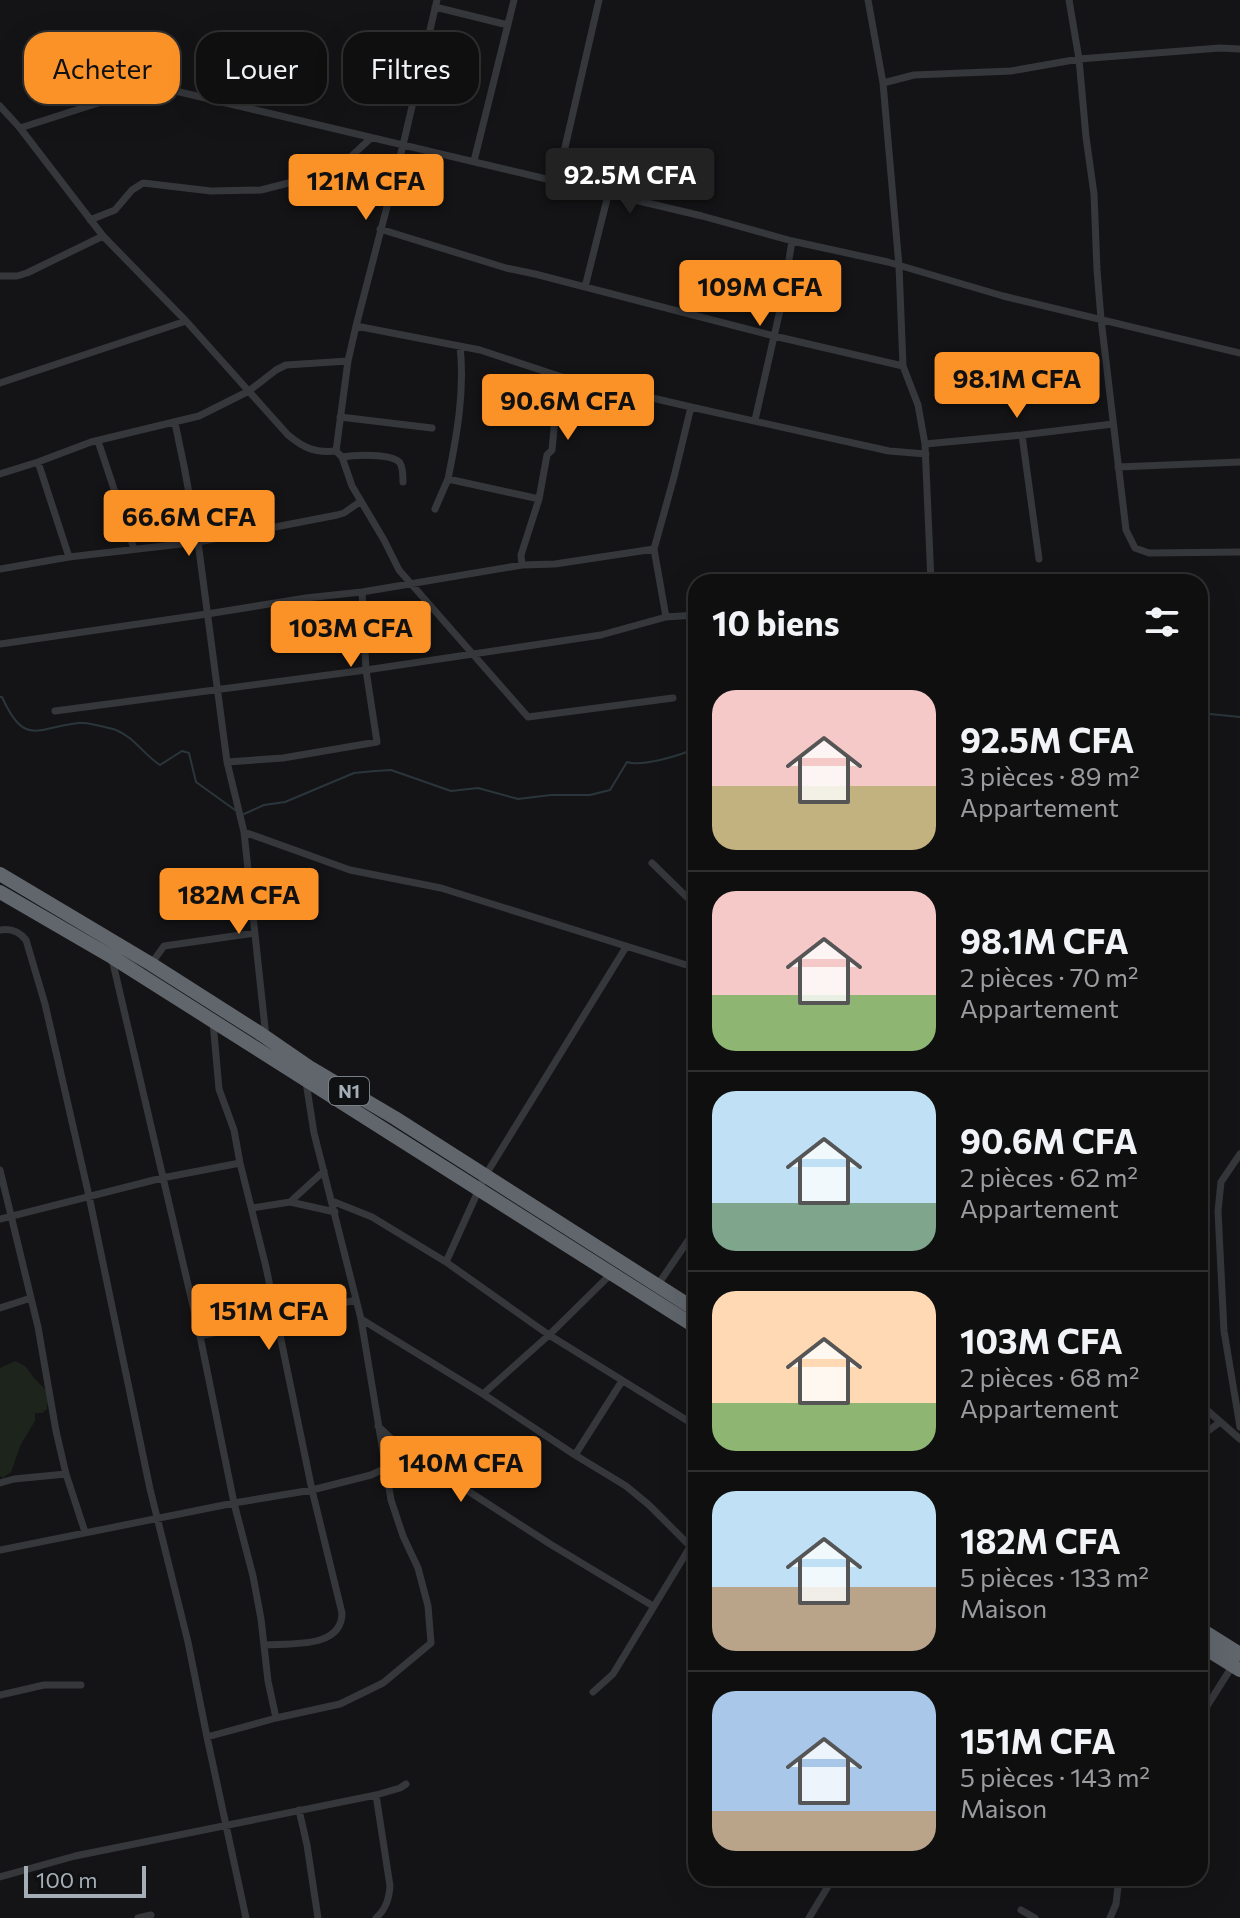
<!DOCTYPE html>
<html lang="fr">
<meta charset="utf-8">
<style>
:root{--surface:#0f0f10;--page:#1d1d1e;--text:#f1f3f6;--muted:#9b9c9f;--line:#2f2f30;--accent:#fb9228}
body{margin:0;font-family:Commissioner,sans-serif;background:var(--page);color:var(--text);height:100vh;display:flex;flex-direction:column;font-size:30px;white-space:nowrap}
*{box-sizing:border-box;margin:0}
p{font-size:26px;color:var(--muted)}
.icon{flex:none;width:44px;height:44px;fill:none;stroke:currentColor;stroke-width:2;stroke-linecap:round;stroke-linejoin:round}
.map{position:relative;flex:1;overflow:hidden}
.panel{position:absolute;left:688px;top:574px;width:520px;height:1312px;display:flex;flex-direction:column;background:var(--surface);border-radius:24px;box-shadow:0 8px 32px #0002,0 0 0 2px var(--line)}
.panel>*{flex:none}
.guide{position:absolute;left:24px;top:32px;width:544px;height:72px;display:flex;gap:16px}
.scale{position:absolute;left:24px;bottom:20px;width:122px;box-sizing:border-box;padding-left:8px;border:4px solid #a5aeb7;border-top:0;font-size:22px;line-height:28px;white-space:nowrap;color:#a5aeb7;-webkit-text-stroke:6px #0f1011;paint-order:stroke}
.price{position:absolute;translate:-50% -68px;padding:0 18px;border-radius:8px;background:var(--accent);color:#111;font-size:26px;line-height:52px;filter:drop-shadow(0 2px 4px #0008)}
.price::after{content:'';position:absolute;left:50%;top:48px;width:24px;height:18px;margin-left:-12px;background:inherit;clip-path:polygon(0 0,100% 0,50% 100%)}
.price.current{background:#222;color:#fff}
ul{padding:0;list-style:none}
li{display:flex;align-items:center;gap:24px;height:200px;padding:0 24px}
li+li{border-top:2px solid var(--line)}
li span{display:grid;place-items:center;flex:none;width:224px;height:160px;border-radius:24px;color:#555}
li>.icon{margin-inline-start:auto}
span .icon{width:96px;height:96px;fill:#fffc;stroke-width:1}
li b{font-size:34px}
h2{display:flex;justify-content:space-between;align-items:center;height:96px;padding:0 24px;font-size:34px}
.chip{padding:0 28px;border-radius:24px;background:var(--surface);box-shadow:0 8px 32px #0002,0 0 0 2px var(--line);font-size:28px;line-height:72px}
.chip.current{background:var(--accent);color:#111}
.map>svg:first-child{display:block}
.green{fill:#1c241c}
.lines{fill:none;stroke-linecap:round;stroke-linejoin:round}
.stream{stroke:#2a363b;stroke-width:2}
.street{stroke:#35373b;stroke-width:7}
.highway{stroke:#61666d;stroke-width:14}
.labels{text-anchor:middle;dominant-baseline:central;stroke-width:8;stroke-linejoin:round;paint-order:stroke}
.shield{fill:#0f1011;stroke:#787f85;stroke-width:2}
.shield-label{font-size:18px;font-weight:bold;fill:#a5aeb7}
</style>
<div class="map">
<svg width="1240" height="1918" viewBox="0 0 1240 1918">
<rect width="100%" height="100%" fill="#141416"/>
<!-- green -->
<path class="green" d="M15,1361C30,1368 25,1367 35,1379C46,1391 50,1390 47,1409L42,1413H35V1421L21,1444L11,1472L3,1478L0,1476V1368Z"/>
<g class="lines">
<!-- stream -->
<path class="stream" d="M0,697H2C25,748 37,727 79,723C90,722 105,727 116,730C134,737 144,755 160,765L182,751L189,753L196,782L235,810
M1200,713L1240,717
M244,814L264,805L285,802L354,773L375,771L391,770L451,791L478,788L518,799L551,795H590L610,790L627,762C642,767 682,755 696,748"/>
<!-- street -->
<path class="street" d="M868,0L883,83
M1069,0L1079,59L1086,137L1094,194L1097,270L1101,319L1126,530L1135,548L1149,553L1240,552
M435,7L508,25
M0,106L20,128L103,236L186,321L288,435C304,448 314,453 336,451L342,457L352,486L384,540L399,570L528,717L673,698
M20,128L142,89L163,88L702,216L792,241L888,262L1003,296L1240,353
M474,161L514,0
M557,182L599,0
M90,220L115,210L132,190L143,183L211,191L261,190L312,177L337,167L345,162L371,138
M380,229L506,268L535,274L774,336L903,366
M0,276H17L27,273L103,236
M585,287L608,195
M356,326L480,350L562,377L691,407L889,451L926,454
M0,383L186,321
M340,417L432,428
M755,420L783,297L792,241
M175,423L184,466L198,542L227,762L244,832L266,1037
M1022,435L1039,559
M98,441L134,549
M925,444L1022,435L1113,424
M336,451L348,361L356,326L403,145L437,0
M342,457C354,455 393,453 400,463C403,468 403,476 403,482
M38,462L69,557
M1118,467L1240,462
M0,474L38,462L91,442L199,416L249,391L276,370L286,365L348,361
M448,479C457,435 465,390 460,346
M435,509L448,479L539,499
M522,565L521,555L539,499L547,455L552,450L557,396L562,377
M0,569L69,557L198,542L337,515L344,513L361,501
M931,582L925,444L918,405L903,366L899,266L883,83L914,75L1011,71L1079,59L1220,48L1240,49
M666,617L654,549L674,477L691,407
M0,644L207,614L306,598L362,592L522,565L555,564L654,549
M55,711L366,670L601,635L666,617L696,615
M227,762L283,758L377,742L366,670L362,592
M244,832L350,870L441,888L696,968
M652,863L696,906
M0,930C11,928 19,931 26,940L45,1004L89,1196L150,1489L188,1642L207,1737L246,1918
M112,959L200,1336L234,1503L253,1576L261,1619L268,1681L276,1718
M151,964L164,946L255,933
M213,1022L219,1089L234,1130L240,1163L266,1267L312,1490L342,1613C342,1649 290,1643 264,1645
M1240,1154L1221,1182L1218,1211L1224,1331L1240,1427
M0,1170L38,1327L56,1431L66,1474L85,1532
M332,1201L372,1217L446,1262L549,1335L696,1426
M290,1202L324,1171
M252,1208L290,1202L335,1212
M0,1219L162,1178L240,1163
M446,1262L485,1176L626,947
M657,1286L696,1229
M0,1308L31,1298
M361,1319L483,1394L575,1455L626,1486L649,1505L696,1552
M200,1336L356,1300
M483,1394L549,1335L613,1272
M1200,1404L1240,1439
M378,1426L415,1461
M1200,1437L1220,1422
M575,1455L622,1381
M0,1483L14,1479L66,1474
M0,1550L234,1503L312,1490L371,1475L399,1462L409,1461L417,1462L439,1473L465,1489L550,1544L653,1606
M593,1692L613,1674L696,1537
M0,1695L44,1685H81
M1200,1717L1233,1665
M207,1737L276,1718L340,1704L383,1683L431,1643L428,1606L418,1568L403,1536L391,1500L361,1319L314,1133L306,1082
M376,1795L390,1886C389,1899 386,1909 376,1918
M299,1810L307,1845L318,1918
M0,1877L75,1856L376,1795L400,1788L406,1784
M1021,1910L1035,1918
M138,1918L151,1915
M809,1918L833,1878
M1110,1918L1116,1904L1119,1878"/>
<!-- highway -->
<path class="highway" d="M0,874L151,964L261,1034L309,1067L395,1118L696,1310
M0,892L112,957L696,1327
M1200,1629L1240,1654
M1200,1645L1240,1670"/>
</g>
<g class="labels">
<!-- shield labels -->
<rect class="shield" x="329" y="1077" width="40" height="28" rx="6"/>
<g class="shield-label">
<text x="349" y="1091">N1</text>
</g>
</g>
</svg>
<div class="scale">100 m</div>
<b class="price current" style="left:630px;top:216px">92.5M CFA</b>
<b class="price" style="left:366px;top:222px">121M CFA</b>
<b class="price" style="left:760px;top:328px">109M CFA</b>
<b class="price" style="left:1017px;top:420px">98.1M CFA</b>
<b class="price" style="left:568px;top:442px">90.6M CFA</b>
<b class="price" style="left:189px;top:558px">66.6M CFA</b>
<b class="price" style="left:351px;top:669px">103M CFA</b>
<b class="price" style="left:239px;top:936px">182M CFA</b>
<b class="price" style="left:269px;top:1352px">151M CFA</b>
<b class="price" style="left:461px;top:1504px">140M CFA</b>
<div class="guide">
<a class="chip current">Acheter</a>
<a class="chip">Louer</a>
<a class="chip">Filtres</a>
</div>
<section class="panel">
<h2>10 biens<svg class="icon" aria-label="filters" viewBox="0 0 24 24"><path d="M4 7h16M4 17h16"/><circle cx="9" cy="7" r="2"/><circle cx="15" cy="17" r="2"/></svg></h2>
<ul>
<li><span style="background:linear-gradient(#f6c9c9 60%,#c2b280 0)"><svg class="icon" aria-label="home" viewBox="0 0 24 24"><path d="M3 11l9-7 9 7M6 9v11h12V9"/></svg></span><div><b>92.5M CFA</b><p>3 pièces · 89 m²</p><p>Appartement</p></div></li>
<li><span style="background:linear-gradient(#f6c9c9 65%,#8fb573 0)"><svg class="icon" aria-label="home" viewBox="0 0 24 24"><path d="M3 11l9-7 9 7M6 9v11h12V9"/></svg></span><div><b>98.1M CFA</b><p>2 pièces · 70 m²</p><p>Appartement</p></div></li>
<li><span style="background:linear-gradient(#bfe0f5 70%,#7fa58c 0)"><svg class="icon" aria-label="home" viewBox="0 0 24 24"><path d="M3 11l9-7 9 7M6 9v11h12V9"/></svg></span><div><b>90.6M CFA</b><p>2 pièces · 62 m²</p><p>Appartement</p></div></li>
<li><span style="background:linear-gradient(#ffd9b3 70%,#8fb573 0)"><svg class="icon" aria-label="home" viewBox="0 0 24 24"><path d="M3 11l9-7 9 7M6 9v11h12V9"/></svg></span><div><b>103M CFA</b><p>2 pièces · 68 m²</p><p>Appartement</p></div></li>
<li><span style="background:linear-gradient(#bfe0f5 60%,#b9a48a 0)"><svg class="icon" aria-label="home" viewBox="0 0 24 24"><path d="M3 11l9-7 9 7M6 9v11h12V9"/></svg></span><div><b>182M CFA</b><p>5 pièces · 133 m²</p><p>Maison</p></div></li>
<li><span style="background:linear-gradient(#a9c7e8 75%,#b9a48a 0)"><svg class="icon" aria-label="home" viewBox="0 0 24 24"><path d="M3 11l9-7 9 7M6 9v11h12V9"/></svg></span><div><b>151M CFA</b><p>5 pièces · 143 m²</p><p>Maison</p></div></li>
</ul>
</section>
</div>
